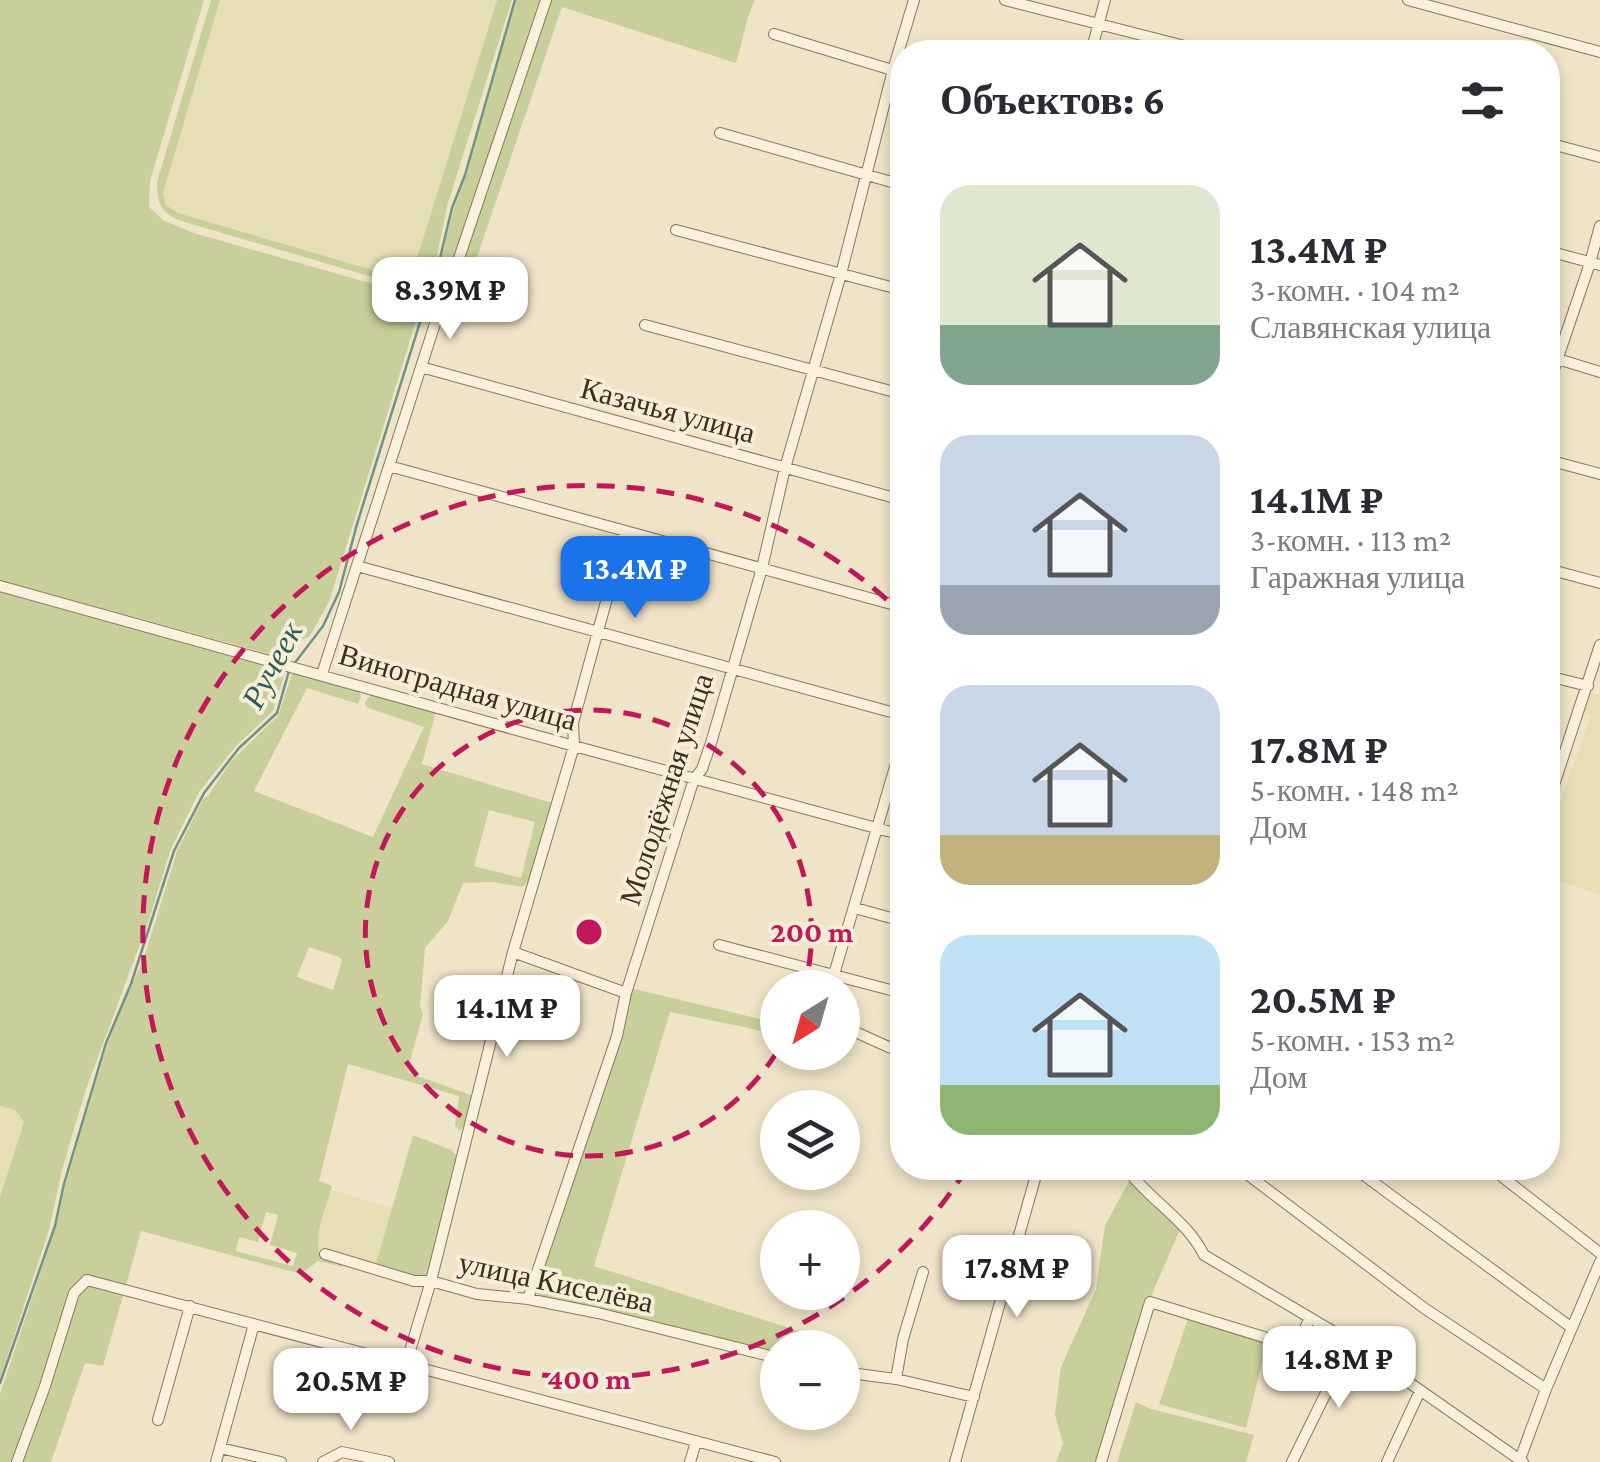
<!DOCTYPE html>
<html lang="ru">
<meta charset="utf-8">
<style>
:root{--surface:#fff;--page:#f7f7f7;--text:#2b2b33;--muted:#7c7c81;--accent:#1a73e8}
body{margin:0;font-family:"Crimson Pro",serif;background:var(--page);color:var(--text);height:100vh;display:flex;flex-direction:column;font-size:38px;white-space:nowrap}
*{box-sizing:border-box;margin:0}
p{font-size:32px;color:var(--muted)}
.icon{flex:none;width:55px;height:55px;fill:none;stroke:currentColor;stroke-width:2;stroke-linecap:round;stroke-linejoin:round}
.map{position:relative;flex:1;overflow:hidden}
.drawer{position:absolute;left:890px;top:40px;width:670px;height:1140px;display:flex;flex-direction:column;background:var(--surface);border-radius:40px;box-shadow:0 5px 15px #0003}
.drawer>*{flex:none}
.needle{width:65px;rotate:217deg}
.buttons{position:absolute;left:760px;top:970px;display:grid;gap:20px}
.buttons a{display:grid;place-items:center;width:100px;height:100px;border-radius:50%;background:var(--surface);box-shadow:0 5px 15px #0003;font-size:50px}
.price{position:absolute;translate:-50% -85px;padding:0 22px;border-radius:20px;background:#fff;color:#222;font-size:32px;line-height:65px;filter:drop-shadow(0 2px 5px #0008)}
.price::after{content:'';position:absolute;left:50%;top:60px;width:30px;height:22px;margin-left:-15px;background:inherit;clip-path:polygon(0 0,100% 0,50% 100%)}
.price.current{background:var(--accent);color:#fff}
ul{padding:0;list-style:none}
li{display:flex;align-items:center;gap:30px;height:250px;padding:0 50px}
li span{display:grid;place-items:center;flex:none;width:280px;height:200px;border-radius:30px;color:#555}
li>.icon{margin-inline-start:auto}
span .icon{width:120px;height:120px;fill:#fffc;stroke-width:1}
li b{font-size:42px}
h2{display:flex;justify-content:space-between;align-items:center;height:120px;padding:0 50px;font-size:42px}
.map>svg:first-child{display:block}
.farmland{fill:#e6deb5}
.green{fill:#c9cf9b;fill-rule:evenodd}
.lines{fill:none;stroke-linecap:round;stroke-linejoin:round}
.stream{stroke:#6f938a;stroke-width:2.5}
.minor-casing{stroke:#8d765c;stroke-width:12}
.minor{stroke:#faf1dc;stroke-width:10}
.ring{fill:none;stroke:#c2185b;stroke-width:5;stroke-dasharray:18 12}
.labels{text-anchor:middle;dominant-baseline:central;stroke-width:8;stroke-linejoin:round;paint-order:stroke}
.street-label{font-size:30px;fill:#3d2e20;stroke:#f7eed8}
.water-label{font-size:32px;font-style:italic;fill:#2f5d5a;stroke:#f7eed8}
.centre{fill:#c2185b;stroke:#f7eed8;stroke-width:5}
.ring-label{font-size:30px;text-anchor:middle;font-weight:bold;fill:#c2185b;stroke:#f7eed8;stroke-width:8;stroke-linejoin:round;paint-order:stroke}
</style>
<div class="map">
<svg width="1600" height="1462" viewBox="0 0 1600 1462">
<rect width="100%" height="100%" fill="#f0e4c8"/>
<!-- farmland -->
<path class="farmland" d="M220,0H497L410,281L178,213L166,205L163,193Z
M1600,690V895L1548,877V836L1591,716L1584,713L1591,693L1598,695Z
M0,1106L15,1110L24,1122L0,1197Z
M332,1190L392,1208L376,1264L317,1249L318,1235Z"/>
<!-- green -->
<path class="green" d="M0,0H204L150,181L149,207L164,221L194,233L419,297L422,302L329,602L310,636L297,643L295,653L287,659L0,580Z
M211,0H220L163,193L166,205L178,213L410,281L497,0H512L447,206L437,256L441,259L454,208L466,175L516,0H541L445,289L436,294L420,291L178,220C160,211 157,202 157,182Z
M551,0H755C745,21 743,41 736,63L562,7L470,278L462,261Z
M0,590L286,669L273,711L236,746L199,792L170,851L149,920L85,1092L62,1170L49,1230L0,1379V1197L24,1122L15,1110L0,1106Z
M293,671L359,691L361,698L358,704L307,688L254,791L373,837L424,727L366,707L365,702L371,694L436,711L422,764L552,803L530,879L523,887L492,882L463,883L448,921L425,948L420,1007L423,1014L407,1072L473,1096L468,1120L460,1131L455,1126L459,1096L348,1064L319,1181L332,1186C327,1208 313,1233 320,1256L342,1262V1267L318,1261L301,1274L141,1231L126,1286L95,1277L83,1276L77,1281L16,1452L11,1462H0V1394L57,1223L66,1183L102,1061L113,1028L144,958L177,851L203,799L208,796L232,760L278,716ZM489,810L535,822L521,878L474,866ZM309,947L339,957L342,960L333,990L297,977ZM266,1212L278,1215L270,1245L297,1253L293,1266L236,1251L239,1237L258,1242Z
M630,988L777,1023V1034L670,1012L594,1266L818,1337L815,1347L778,1348L777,1355L537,1296L535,1288L627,1013Z
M413,1135L451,1150L458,1157L429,1270L425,1276L413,1277L376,1264Z
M1131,1178L1182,1225L1148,1303L1099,1462H1056L1063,1443L1055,1415L1061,1367L1096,1289L1105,1225Z
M92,1283L124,1292L103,1366L85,1363L51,1462H20L76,1293Z
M1188,1319L1267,1343L1246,1428L1159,1404Z
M1136,1402L1151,1409L1254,1435L1246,1462H1117Z"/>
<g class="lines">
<!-- stream -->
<path class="stream" d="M294,664L323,626L339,592L357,524L440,258L452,208L465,175L515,0
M0,1383L55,1226L64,1184L106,1043L131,984L174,851L204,793L239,748L277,713L289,671"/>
<!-- minor casing -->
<g class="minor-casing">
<path id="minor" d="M1005,0L1208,52
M1408,0L1600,52
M774,34L902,73
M1091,52L1105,0
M720,133L902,185
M1548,143L1600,157
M676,230L902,290
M1548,251L1600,265
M645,325L902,394
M1548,356L1600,372
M421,367L902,500
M1548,387L1590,263L1600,226
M1548,460L1600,474
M389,466L902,607
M357,566L902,715
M1548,569L1600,583
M0,586L574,746L902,835
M322,674L442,302L450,285L546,0
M1548,676L1588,686
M1548,803L1600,645
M855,908L902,921
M719,945L902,993
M513,952L626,993
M830,988L902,743
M842,1026L902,1053
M1126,1168C1149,1200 1186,1219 1204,1255L1351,1342L1523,1462
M1239,1168L1424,1308L1546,1389
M1354,1168L1572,1328
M1491,1168L1600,1253
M325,1254L414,1281H431L477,1294L528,1299L598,1313L778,1358
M528,1299L617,1036L626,993L694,779L702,769L711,743L762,568L785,468L841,274L893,70L914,0
M406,1364L431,1281L513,952L574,746L573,723L625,532
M842,1372L896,1379L974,1397
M896,1379L903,1339L923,1272
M158,1420L190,1306
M220,1448L281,1462
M17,1462L45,1386L74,1293L87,1280L775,1462
M216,1462L254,1324
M323,1462L342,1452L389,1462
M690,1462L696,1442
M955,1462L1038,1168
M1101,1462L1150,1302L1296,1347L1310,1318
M1292,1462L1351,1342
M1387,1462L1420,1391
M1519,1462L1546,1389L1600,1262"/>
</g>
<!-- minor -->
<use href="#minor" class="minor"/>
</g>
<!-- distance rings -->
<g class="ring">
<path d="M777 1052A223 223 0 1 1 805 986"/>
<path d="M967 1168A446 446 0 1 1 902 614"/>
</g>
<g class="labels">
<!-- street labels -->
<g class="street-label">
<text transform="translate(668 410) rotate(15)">Казачья улица</text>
<text transform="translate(458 687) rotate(16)">Виноградная улица</text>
<text transform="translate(666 789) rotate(-72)">Молодёжная улица</text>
<text transform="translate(556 1282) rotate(12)">улица Киселёва</text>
</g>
<!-- water labels -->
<g class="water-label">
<text transform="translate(272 665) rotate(-62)">Ручеек</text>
</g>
</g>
<circle cx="589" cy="932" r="15" class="centre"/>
<g class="ring-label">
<text x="812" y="942">200 m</text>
<text x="589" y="1389">400 m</text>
</g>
</svg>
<div class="buttons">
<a><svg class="needle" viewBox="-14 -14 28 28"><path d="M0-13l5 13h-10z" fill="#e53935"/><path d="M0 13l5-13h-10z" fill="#7c7c81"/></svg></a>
<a><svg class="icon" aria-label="layers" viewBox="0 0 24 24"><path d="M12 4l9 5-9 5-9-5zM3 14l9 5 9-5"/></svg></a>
<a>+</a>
<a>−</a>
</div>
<b class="price" style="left:450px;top:342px">8.39M ₽</b>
<b class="price current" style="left:635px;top:621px">13.4M ₽</b>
<b class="price" style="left:507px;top:1060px">14.1M ₽</b>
<b class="price" style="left:1017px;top:1320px">17.8M ₽</b>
<b class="price" style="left:1339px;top:1411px">14.8M ₽</b>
<b class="price" style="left:351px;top:1433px">20.5M ₽</b>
<section class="drawer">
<h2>Объектов: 6<svg class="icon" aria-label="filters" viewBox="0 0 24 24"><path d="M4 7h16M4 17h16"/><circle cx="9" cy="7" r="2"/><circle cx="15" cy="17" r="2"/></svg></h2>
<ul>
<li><span style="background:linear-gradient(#dfe7d0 70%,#7fa58c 0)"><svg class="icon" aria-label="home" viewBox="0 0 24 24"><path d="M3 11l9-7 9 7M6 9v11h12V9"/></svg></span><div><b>13.4M ₽</b><p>3-комн. · 104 m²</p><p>Славянская улица</p></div></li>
<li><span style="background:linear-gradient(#c9d6e8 75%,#9aa5b1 0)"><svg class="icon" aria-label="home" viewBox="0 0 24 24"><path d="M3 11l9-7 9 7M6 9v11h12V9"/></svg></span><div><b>14.1M ₽</b><p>3-комн. · 113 m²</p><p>Гаражная улица</p></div></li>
<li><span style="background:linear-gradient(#c9d6e8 75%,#c2b280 0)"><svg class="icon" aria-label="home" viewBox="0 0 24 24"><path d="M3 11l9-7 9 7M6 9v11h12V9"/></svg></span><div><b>17.8M ₽</b><p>5-комн. · 148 m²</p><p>Дом</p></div></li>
<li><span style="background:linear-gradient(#bfe0f5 75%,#8fb573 0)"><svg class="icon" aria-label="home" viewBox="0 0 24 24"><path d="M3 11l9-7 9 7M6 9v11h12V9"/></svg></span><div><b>20.5M ₽</b><p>5-комн. · 153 m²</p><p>Дом</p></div></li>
</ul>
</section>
</div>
